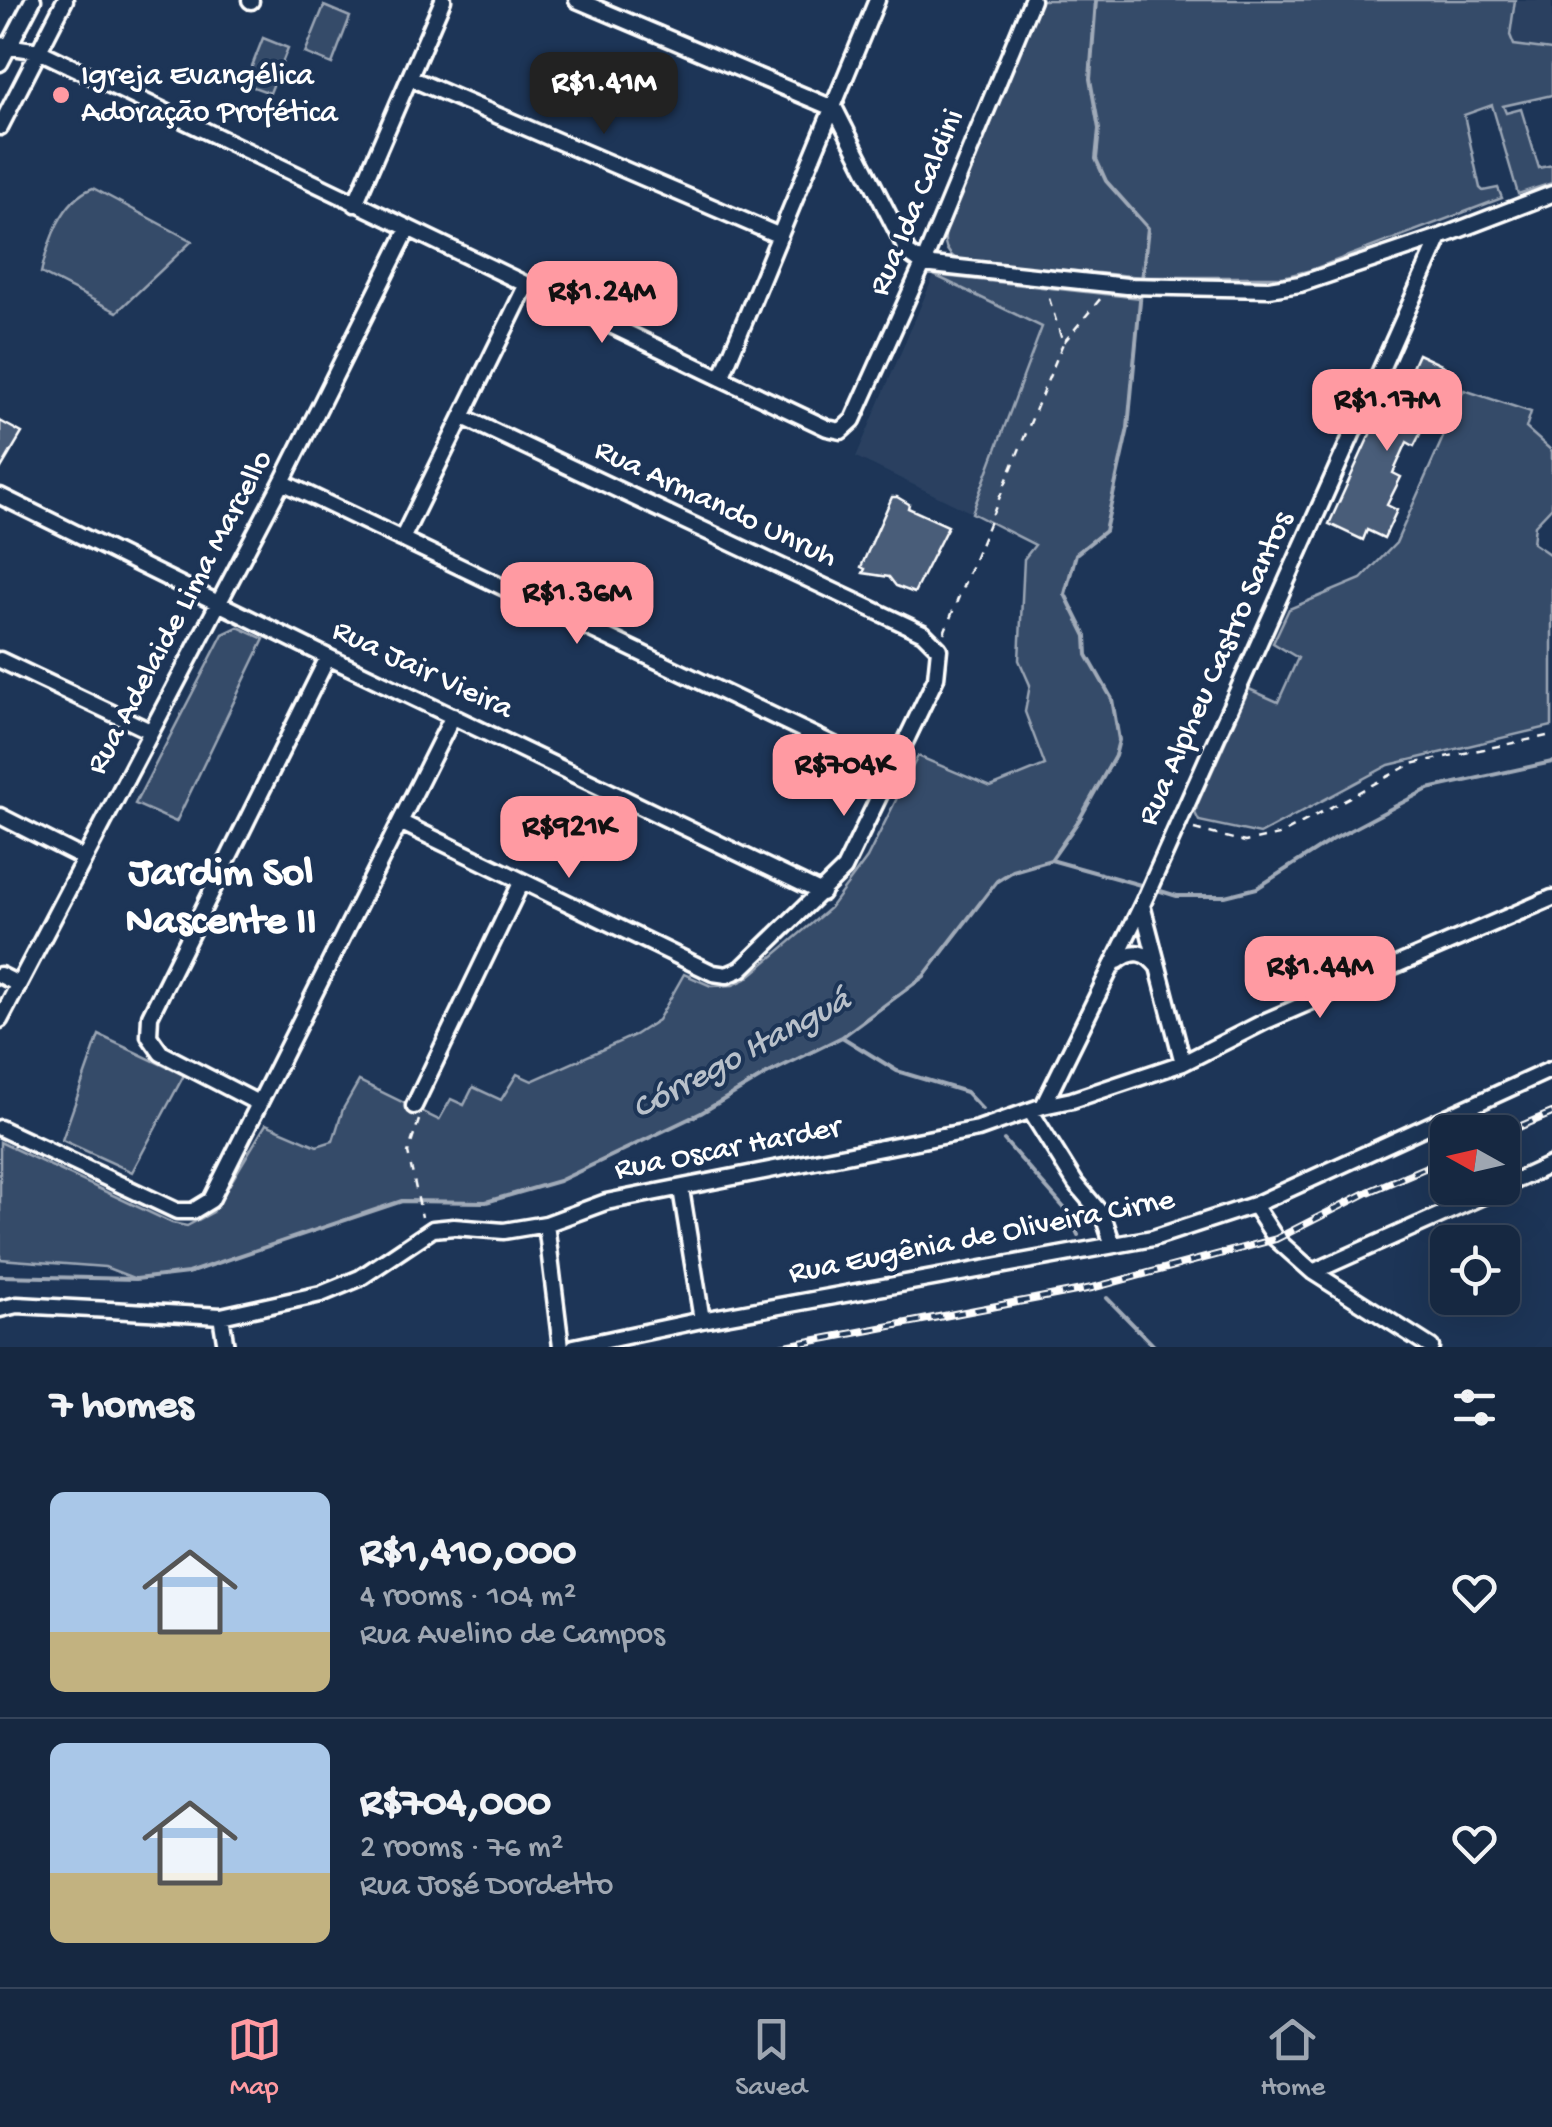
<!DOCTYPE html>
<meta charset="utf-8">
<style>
:root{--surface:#162841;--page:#23344c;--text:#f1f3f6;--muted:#9ea6b1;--line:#35445a;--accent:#ff9aa2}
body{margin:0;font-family:"Gochi Hand",sans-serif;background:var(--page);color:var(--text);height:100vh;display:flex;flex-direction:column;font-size:38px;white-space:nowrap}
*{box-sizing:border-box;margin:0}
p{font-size:32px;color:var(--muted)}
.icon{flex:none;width:55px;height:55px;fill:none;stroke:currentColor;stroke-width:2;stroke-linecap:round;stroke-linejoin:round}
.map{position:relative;height:1347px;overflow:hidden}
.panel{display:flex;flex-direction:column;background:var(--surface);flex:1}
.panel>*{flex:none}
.needle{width:65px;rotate:278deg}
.buttons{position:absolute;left:1430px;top:1115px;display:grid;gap:20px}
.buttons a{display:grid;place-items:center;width:90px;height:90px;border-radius:15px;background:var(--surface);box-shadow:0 10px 40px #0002,0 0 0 2px var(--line);font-size:50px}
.price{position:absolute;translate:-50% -85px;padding:0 22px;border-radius:20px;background:var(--accent);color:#111;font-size:32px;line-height:65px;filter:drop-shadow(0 2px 5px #0008)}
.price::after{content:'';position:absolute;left:50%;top:60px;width:30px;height:22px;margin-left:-15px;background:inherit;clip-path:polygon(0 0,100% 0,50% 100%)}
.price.selected{background:#222;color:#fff}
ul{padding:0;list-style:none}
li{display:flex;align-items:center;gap:30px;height:250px;padding:0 50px}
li+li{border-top:2px solid var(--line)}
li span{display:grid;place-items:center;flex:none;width:280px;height:200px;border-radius:15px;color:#555}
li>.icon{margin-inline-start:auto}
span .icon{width:120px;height:120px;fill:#fffc;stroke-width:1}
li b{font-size:42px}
h2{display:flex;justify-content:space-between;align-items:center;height:120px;padding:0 50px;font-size:42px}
.tab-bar{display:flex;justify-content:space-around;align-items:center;height:140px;border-top:2px solid var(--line);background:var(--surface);font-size:28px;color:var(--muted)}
.tab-bar a{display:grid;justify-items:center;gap:5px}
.tab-bar .selected{color:var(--accent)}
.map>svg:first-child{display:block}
.built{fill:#2a4161}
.green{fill:#364b69;stroke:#9aa5b4;stroke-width:2.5}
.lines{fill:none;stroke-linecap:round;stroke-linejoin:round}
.stream{stroke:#a0aab8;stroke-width:4}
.building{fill:#4a5d79;stroke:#fff;stroke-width:2.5}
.minor-casing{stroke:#fff;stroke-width:21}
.path{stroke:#fff;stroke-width:2.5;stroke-dasharray:8 8;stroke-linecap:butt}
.minor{stroke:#1d3557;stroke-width:14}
.rail-casing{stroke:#fff;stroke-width:8}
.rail{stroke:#1d3557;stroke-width:4;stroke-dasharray:11;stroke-linecap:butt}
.poi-dot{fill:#ff9aa2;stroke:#1d3557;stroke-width:4}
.labels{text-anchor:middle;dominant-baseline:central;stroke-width:8;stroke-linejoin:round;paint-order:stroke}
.poi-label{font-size:32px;fill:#fff;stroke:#1d3557;text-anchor:start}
.street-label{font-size:32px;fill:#fff;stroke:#1d3557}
.water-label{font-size:35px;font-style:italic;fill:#b8c0ca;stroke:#1d3557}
.district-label{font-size:42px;font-weight:bold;fill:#fff;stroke:#1d3557}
</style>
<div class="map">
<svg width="1552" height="1347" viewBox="0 0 1552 1347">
<rect width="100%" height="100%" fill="#1d3557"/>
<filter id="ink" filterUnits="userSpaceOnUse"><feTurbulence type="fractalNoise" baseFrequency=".01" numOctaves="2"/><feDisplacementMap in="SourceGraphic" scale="20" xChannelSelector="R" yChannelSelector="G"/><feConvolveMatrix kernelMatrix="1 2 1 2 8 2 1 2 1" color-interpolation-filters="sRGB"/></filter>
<g filter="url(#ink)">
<!-- built -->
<path class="built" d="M1515,0H1552V50L1514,46L1510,35Z
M934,275L1042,327L972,513L856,457Z"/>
<!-- green -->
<path class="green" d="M1040,0H1515L1510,35L1514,45L1552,50V95L1503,106L1506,113L1521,109L1539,168L1552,165V183L1518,194L1492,105L1464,115L1480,188L1483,191L1498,188L1502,198L1311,270L1283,277H1142L957,260C945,251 943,244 946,229Z
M324,6L350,17L332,64L305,53Z
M263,38L288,48L270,93L245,84Z
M93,188L192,241L117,312L41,273C48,243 61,200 93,188Z
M934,275L1140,298L1128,428L1105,531L1076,554L1065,593L1086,636L1087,655L1112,699L1119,740L1114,757L1079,820L1051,860L1013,871L997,881L924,977L842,1037L765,1074L701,1113L559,1181L486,1202L402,1201L188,1273L136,1279L105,1267L0,1259V1142L172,1223L187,1226L213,1212L266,1124L317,1146L333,1141L343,1109L359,1081L439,1120L451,1099L464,1105L473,1087L501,1100L517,1074L532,1081L635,1035L658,1020L684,974L711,986L733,985L746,979L830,908L867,858L918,756L991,787L1045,765L1025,712L1030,685L1019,660L1024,559L1035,545L972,513L1042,327Z
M1464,390L1531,412L1526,428L1552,451V507L1535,525L1533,543L1552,556V726L1389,765L1260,834L1199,821L1195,813L1198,803L1249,689L1278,702L1298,658L1273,643L1289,609L1361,579L1396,543Z
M238,627L264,639L176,822L135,804L223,634Z
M99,1035L184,1075L132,1172L62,1140Z"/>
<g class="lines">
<!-- stream -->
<path class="stream" d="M1096,0L1090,79L1099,129L1096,159L1106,181L1148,228L1142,280
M1051,860L1079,820L1115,756L1119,740L1112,699L1087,655L1086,636L1065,594L1076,554L1105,531L1128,428L1141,290
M1154,889L1177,896H1225L1257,888L1330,841L1428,789L1552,762
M842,1037L897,1071L966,1092L982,1109
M1004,1140L1066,1210L1078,1235
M0,1276L136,1279L188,1273L402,1201L486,1202L559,1181L701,1113L765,1075L842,1037L924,976L997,881L1013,871L1051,860L1144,886
M1107,1298L1155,1347"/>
</g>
<!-- building -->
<path class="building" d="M1418,354L1444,366L1430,395L1438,398L1414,446L1407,442L1393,473L1401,477L1387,505L1397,510L1384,538L1367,530L1363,540L1329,524L1382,408L1389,412L1400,391L1393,388L1401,370L1409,374Z
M0,421L22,433L0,470Z
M892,497H897L909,504L908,508L948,526L914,593L896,586L889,577L863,573L865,569L861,567Z"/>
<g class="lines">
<!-- minor casing -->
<g class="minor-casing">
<path id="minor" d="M250,0L251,1
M577,0L835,109L908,253L923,264L1127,286L1269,289L1300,284L1440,237L1552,194
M0,45L39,51L721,378L827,428L841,431L853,420L923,264L1032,0
M0,63L33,0
M410,78L780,236
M0,127L65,0
M355,204L443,0
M721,378L877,0
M282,482L891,772
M0,496L328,657L822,893
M402,539L526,286
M0,660L150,731
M0,816L83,858
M402,823L713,973L727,975L741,969L844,869L936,678L939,649L923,633L463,417
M1142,905L1183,1063
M1118,961C1134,949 1145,951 1158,967
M0,975L18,984
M0,1020L282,482L408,229
M258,1103L161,1053L149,1036L150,1016L328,657
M414,1106L521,883
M1043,1106L1142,905L1440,237
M1031,1112L1076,1184L1103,1216L1113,1245
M0,1128L177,1211H193L211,1200L453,716
M1502,1187L1552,1164
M681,1189L702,1320
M1254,1205L1276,1239L1313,1272L1431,1347
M1313,1272L1501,1188
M0,1309L17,1305L221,1316L321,1294L360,1278L433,1229L454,1227L504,1231L546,1224
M221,1316L226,1347
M561,1347L546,1224L606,1202L978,1129L1043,1106L1072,1100L1183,1063L1266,1021L1552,898
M574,1347L702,1320L1153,1238L1254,1205L1552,1069"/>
</g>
<!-- path -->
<path class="path" d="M1064,342L1101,298
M944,633L1063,343L1047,292
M1194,829L1245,842L1279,835L1411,764L1552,735
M419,1120L408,1153L422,1217"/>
<!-- minor -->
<use href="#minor" class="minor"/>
<!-- rail casing -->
<g class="rail-casing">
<path id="rail" d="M1502,1134L1552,1113
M780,1347L1092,1288L1276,1239L1368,1192L1448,1158"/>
</g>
<!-- rail -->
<use href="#rail" class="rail"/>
</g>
</g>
<!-- markers -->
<circle class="poi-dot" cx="61" cy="95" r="10"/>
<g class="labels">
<!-- poi labels -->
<g class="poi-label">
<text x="81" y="77">Igreja Evangélica<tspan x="81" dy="37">Adoração Profética</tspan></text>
</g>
<!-- street labels -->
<g class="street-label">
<text transform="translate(918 203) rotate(-67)">Rua Ida Caldini</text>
<text transform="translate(715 505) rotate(25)">Rua Armando Unruh</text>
<text transform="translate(181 613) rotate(-62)">Rua Adelaide Lima Marcello</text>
<text transform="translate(1217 669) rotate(-66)">Rua Alpheu Castro Santos</text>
<text transform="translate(422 671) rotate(25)">Rua Jair Vieira</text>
<text transform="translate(728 1150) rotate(-11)">Rua Oscar Harder</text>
<text transform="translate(982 1238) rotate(-11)">Rua Eugênia de Oliveira Cirne</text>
</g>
<!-- water labels -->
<g class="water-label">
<text transform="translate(742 1056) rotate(-28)">Córrego Itanguá</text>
</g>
<!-- district labels -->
<g class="district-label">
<text x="221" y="875">Jardim Sol<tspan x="221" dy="48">Nascente II</tspan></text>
</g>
</g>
</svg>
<div class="buttons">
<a><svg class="needle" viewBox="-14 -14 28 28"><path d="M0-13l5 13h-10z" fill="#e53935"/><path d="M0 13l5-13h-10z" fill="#9ea6b1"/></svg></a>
<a><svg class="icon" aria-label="locate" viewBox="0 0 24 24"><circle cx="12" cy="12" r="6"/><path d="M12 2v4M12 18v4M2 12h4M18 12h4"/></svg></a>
</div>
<b class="price selected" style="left:604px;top:137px">R$1.41M</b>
<b class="price" style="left:602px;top:346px">R$1.24M</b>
<b class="price" style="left:1387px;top:454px">R$1.17M</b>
<b class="price" style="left:577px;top:647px">R$1.36M</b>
<b class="price" style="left:844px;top:819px">R$704K</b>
<b class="price" style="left:569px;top:881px">R$921K</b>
<b class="price" style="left:1320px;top:1021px">R$1.44M</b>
</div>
<section class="panel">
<h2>7 homes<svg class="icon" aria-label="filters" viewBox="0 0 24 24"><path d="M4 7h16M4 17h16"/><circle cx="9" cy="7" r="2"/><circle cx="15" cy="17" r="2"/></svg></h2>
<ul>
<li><span style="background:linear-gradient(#a9c7e8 70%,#c2b280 0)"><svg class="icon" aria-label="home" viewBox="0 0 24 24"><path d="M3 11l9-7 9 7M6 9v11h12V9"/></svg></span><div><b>R$1,410,000</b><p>4 rooms · 104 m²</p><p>Rua Avelino de Campos</p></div><svg class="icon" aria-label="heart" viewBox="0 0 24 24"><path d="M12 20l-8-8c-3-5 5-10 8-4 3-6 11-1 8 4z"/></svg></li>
<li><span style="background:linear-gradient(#a9c7e8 65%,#c2b280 0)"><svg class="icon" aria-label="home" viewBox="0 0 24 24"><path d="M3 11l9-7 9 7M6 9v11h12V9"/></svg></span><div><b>R$704,000</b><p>2 rooms · 76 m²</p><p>Rua José Dordetto</p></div><svg class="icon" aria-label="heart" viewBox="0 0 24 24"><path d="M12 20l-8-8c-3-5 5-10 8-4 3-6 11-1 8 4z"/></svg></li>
</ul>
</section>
<nav class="tab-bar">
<a class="selected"><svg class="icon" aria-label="map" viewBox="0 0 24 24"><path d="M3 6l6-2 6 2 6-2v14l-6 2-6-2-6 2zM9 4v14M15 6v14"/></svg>Map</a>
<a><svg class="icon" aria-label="saved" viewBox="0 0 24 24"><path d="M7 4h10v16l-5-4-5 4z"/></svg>Saved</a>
<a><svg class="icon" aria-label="home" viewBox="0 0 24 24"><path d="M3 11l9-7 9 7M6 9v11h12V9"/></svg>Home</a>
</nav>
